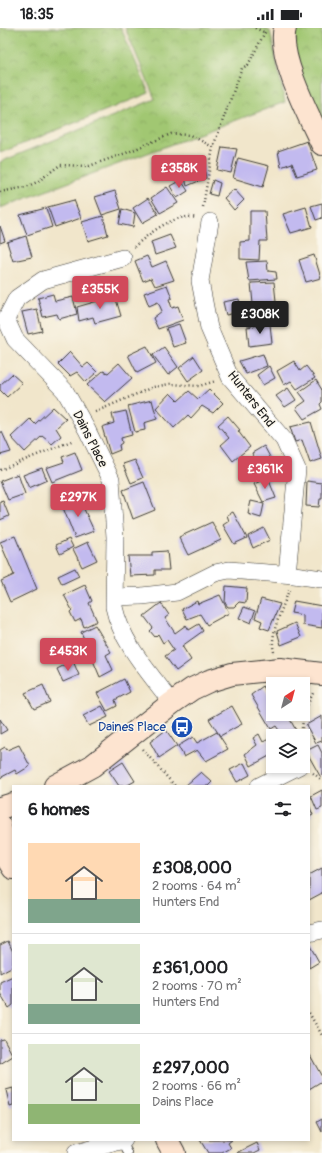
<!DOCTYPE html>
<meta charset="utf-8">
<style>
:root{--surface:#fff;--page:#f2f2f2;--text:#202124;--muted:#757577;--line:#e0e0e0;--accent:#d1495b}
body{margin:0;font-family:Pangolin,sans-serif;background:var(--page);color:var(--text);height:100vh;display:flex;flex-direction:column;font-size:15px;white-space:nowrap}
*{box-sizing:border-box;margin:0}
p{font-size:13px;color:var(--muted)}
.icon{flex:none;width:22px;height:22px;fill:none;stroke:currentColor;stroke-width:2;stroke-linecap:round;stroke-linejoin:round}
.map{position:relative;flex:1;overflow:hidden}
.panel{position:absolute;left:12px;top:757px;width:298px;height:356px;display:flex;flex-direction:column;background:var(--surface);border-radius:0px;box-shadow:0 2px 6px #0003}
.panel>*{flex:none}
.needle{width:26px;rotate:36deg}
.buttons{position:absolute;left:266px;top:649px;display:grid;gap:8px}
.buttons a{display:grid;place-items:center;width:44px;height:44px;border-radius:0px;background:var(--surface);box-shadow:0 2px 6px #0003;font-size:20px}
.price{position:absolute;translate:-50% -34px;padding:0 9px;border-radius:4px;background:var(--accent);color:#fff;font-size:13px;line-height:26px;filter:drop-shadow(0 1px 2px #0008)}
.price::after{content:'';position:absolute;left:50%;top:24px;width:12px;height:9px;margin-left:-6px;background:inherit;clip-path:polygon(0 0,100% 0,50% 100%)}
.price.current{background:#222;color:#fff}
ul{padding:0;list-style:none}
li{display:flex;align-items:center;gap:12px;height:100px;padding:0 16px}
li+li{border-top:1px solid var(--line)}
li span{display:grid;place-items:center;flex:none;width:112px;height:80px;border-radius:0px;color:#555}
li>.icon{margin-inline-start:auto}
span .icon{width:48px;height:48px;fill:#fffc;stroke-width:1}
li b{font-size:17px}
h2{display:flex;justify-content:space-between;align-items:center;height:48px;padding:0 16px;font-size:17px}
.status{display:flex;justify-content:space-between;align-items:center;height:28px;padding:0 20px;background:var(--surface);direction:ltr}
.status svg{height:11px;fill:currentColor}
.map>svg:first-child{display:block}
.park{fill:url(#park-crowns);stroke:#5e7247}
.building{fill:#c2baef}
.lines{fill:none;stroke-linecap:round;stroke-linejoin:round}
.lane-casing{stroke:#3c3a36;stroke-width:10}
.street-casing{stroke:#3c3a36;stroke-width:18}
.secondary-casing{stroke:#3c3a36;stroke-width:24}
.path{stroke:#3c3a36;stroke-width:2.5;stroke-dasharray:1 3;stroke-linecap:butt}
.lane{stroke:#fff;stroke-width:8}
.street{stroke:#fff;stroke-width:17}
.secondary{stroke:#fde4d0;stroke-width:22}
.labels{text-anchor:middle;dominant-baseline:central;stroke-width:3;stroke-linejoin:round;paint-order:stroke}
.street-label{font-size:13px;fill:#1c1c1c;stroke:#fbf7ec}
.transit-label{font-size:13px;fill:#164399;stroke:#fbf7ec;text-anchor:end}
</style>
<div class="status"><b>18:35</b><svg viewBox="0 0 49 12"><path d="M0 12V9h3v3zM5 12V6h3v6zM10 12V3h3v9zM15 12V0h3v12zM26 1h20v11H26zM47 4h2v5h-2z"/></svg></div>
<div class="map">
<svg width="322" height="1125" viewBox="0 0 322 1125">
<defs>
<pattern id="park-crowns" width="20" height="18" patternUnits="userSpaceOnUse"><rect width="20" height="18" fill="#a1c772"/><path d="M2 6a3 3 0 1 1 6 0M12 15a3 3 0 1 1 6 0" fill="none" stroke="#8aaa62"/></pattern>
</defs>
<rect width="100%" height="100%" fill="#fbf7ec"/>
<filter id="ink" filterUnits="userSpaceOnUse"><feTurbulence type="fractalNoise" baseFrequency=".025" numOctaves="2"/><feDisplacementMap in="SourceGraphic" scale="8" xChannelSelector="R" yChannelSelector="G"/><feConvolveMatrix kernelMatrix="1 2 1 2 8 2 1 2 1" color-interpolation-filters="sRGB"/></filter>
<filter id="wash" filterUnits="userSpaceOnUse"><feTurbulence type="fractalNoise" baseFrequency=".012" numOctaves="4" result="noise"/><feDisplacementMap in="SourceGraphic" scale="16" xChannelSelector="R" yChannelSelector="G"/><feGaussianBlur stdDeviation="0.9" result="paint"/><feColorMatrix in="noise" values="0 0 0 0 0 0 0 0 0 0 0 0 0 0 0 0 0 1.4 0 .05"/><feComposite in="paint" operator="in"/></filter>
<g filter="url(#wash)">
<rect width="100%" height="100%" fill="#f1e6cb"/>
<!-- park -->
<path class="park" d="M0,0H121L149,65L0,125Z
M125,0H264L270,3L285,74L0,180V134L155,71Z
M285,0H322V90L312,95Z"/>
<g id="blocks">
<!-- building -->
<path class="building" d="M307,113L317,142L297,148L292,135L281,139L278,123Z
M222,119L237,121L231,145L217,142Z
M202,129L206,150L187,158L181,134Z
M238,130L269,138L263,159L233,150Z
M181,152L188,163L177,170L170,158Z
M213,152L220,155L217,168L209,166Z
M167,159L178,175L160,185L151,170Z
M234,161L244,172L234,182L224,170Z
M115,163L121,181L102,187L95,169Z
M148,170L158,186L142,195L133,180Z
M74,172L81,190L55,199L48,179Z
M322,175V190L316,192L311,178Z
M306,179L312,199L291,205L283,186Z
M46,180L52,199L27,207L20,187Z
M122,181L135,185L133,199L119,196Z
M250,183H265L267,213H260L259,232L240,231V214L250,213Z
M103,188L108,207L88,213L82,194Z
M0,198L5,213L0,215Z
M170,207L176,220L155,227L151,214Z
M26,208L32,229L13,233L7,214Z
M314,227L321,250L306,254L299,232Z
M147,228L152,239L166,233L174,252L155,258L151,250L143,253L135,233Z
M267,233L268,243L276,244L277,251L249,253L246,234Z
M274,254L276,273L253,276L251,255Z
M167,257L172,270L169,271L172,280L178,278L183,292L158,301L153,290L162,283L158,274L149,278L144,265Z
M53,266L55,273L73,269L77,286L59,291L57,286L43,289L38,270Z
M115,268L121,288L95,295L93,289L79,293L77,279Z
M239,271L241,284L226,287L223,274Z
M270,278V288H264L265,294L249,296L246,279Z
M37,281L42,303L28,306L22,284Z
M179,296L186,315L173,319L166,300Z
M270,296L272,315L249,318L247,299Z
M147,318L156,335L137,345L128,327Z
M164,319L178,339L168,347L153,327Z
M70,324L83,339L88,335L97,344L86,354L77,344L70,348L58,336Z
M263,326L267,338L246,346L239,333Z
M194,328L203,342L188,353L179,340Z
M294,333L300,343L306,338L315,350L297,361L291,353L284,357L277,343Z
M119,335L132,350L105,374L87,357L103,343L108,345Z
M269,338L275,350L263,357L257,347Z
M12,346L22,355L7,369L0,362V357Z
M316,352L322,362V374L320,376L322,381L304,391L296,380L306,373L299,364Z
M288,360L296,372L285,379L276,368Z
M209,361L223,375L213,385L202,378L191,390L188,387L174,400L156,380L170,365L178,373L189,363L198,371Z
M152,372L157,391L144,395L145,402L135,404L128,378Z
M53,379L66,391L56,400L61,408L52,416L42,408L25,424L11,409L30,391L35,396Z
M126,383L132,407L121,410L122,415L119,417L120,422L110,426L102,399L114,395L112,386Z
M228,388L240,402L238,403L250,419L233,433L221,417L229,410L218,397Z
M311,394L322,431L310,435L302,412L295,414L290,399Z
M0,404H2L11,424L0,427Z
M264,418L276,440L262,447L252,425Z
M75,424L82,442L52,454L46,440L64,434L62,429Z
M135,432L143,450L131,455L123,436Z
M42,440L47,452L29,460L23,447Z
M18,446L25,466L8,472L0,453Z
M268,450L276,470L263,474L254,456Z
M307,453L322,455V471H320L319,479L306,478Z
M144,454L155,482L133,491L123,462Z
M79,470L94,503L75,510L62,477Z
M3,473L9,488L0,492V474Z
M251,473L264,476L261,490L248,486Z
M233,484L247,510L234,516L223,497L229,493L227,487Z
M212,494L221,512L188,527L179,509Z
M264,500L270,512L253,520L248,508Z
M15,508L37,561L10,574L1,553L14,547L0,514Z
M69,511L73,519L60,526L56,517Z
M88,514L97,532L82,539L73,521Z
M167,523L169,542H155V547L130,548L128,528H152V524Z
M75,540L79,548L62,556L58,548Z
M85,557L92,573L89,575L97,593L84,599L81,591L75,594L70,584L72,582L64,567Z
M226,558L247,560L246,575L239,574L234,579H228L225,575Z
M220,567L229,585L207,597L200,586L187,591L182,581L197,573L198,576Z
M261,571L280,576L269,602L260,599L262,593L255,590Z
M294,573L322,578V600L303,597V587L291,585Z
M161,575L169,587L165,590L175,605L186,597L189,602L199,596L203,603L182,618L191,632L176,643L165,628L174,622L167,612L163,615L158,606L155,609L150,603L153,600L144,588Z
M244,579L255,583L251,595L239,590Z
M295,595L301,609L281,617L277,603Z
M95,597L111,624L106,627L113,642L100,649L81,604Z
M73,633L79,647L63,654L57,641Z
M124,651L130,664L115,672L117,678L107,683L97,665Z
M43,657L50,674L34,681L25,665Z
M263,658L273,674V686H287L298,706L283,708L276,698L271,701L251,667Z
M102,678L108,689L89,698L83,688Z
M232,678L242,696L220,708L209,691Z
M322,688V713L316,715L306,697Z
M0,691L7,702L0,706Z
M166,702L177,718L159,730L150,714Z
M217,704L228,721L206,733L197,722L184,729L178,718L193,709L197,715Z
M259,706L263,714L269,711L273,718V726L251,738L245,726L257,717L253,710Z
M19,717L30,738L17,746L15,742L0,750V722L5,719L7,722Z
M318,717L322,725V747L320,748L306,723Z
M123,734L135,753L126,758H119L109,743Z
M244,735L250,747L237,754L230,742Z
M201,744L212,754L208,758H185Z
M322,762V780L317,782L311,768Z
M309,777L313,787L309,789Z
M322,840V865L309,872V847Z
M8,913L13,924V938L0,945V917Z
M309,916L319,934L309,940Z
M13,948V977L9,980L0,965V954Z
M4,1011L13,1028L0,1036V1012Z
M310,1027L322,1049V1053L309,1061Z
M13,1060V1078L10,1079L6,1062Z
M322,1091V1104L317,1094Z
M200,1112H232L228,1115L231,1120L222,1125H208Z
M257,1115L260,1122L254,1125H237Z"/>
</g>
</g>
<g filter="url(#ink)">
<use href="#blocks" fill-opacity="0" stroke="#3c3a36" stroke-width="1"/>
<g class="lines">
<!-- lane casing -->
<g class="lane-casing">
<path id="lane" d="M121,1112L128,1125"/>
</g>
<!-- street casing -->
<g class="street-casing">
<path id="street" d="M210,194L200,253L209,300L230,349L284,412L297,441L287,546
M123,230L43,252L17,270L6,291L15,311L65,363L87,402L111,451L115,509L114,579C122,616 150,645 172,675
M114,569L142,568L177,564L215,545L229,542L294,547L322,551
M259,758L299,738
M309,905L322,902
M76,1125L124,1112"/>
</g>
<!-- secondary casing -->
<g class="secondary-casing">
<path id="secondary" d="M285,0C277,28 310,90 322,116
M55,758L92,738L172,675L192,661L209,653L232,646L280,641L322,646
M0,780L13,776
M0,798L8,832L13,840
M167,1112L174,1125"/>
</g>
<!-- path -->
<path class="path" d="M255,0L266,5
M0,164L26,159L37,154L60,137L89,138L126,125L171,106L190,107L213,119L242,40L248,37L265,4
M203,179L213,119
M134,219C148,206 176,184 196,190
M95,384L153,359L170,356L199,358L216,353
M0,442L74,412
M274,624C269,606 283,580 289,562
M301,708L304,684L314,663
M142,721L175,758
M313,745L322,752
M309,985L322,1007"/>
<!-- lane -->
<use href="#lane" class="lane"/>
<!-- street -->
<use href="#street" class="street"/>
<!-- secondary -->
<use href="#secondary" class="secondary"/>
</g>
</g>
<!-- icons -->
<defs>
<g id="bus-disc" transform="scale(1.15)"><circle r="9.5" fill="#1a4fb4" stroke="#fbf7ec"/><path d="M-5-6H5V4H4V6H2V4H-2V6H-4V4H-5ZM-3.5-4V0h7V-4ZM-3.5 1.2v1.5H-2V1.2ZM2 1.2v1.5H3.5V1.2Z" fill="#fff"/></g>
</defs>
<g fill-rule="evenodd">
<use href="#bus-disc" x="182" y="699"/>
</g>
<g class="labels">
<!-- street labels -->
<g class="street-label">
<text transform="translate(251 371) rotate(52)">Hunters End</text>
<text transform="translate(90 411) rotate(63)">Dains Place</text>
</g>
<!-- transit labels -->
<g class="transit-label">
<text x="166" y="699">Daines Place</text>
</g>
</g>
</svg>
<div class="buttons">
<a><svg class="needle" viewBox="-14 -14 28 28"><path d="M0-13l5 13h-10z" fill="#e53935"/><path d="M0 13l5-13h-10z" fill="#757577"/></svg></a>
<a><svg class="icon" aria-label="layers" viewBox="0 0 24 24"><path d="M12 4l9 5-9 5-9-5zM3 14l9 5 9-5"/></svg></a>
</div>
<b class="price" style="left:179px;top:161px">£358K</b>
<b class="price" style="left:100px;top:282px">£355K</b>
<b class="price current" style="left:260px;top:307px">£308K</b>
<b class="price" style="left:265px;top:462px">£361K</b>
<b class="price" style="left:78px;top:490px">£297K</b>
<b class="price" style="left:68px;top:644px">£453K</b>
<section class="panel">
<h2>6 homes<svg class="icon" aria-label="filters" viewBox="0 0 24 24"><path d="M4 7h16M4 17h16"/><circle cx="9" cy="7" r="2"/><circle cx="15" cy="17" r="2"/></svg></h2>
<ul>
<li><span style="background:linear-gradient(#ffd9b3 70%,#7fa58c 0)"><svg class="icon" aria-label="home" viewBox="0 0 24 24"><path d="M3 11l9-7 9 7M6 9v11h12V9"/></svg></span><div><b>£308,000</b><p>2 rooms · 64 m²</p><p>Hunters End</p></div></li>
<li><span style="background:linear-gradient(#dfe7d0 75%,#7fa58c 0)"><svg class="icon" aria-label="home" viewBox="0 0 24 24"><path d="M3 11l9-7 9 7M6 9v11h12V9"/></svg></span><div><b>£361,000</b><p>2 rooms · 70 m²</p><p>Hunters End</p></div></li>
<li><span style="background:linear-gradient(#dfe7d0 75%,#8fb573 0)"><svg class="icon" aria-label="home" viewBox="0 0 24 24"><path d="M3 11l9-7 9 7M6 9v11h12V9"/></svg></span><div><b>£297,000</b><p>2 rooms · 66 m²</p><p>Dains Place</p></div></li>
</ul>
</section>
</div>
